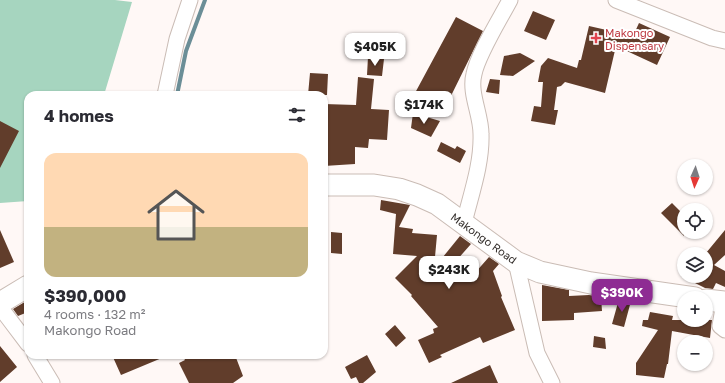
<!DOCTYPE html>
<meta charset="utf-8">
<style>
:root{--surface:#fff;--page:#f7f7f7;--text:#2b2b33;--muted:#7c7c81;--line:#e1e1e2;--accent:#8e2c93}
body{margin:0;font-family:"Golos Text",sans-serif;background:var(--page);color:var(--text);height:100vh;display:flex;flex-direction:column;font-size:15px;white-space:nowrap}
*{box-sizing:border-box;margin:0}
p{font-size:13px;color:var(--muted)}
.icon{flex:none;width:22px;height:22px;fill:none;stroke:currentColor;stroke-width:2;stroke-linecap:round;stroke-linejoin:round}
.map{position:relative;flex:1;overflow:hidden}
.drawer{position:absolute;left:24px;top:91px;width:304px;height:268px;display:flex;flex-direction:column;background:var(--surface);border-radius:12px;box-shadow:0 1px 3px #0004}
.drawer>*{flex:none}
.needle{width:26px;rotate:183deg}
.controls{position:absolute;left:677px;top:159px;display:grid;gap:8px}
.controls a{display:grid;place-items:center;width:36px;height:36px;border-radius:50%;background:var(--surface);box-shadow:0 1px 3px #0004;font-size:20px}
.price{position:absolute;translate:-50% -34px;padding:0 9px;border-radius:8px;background:#fff;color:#222;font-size:13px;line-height:26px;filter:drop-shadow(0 1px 2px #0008)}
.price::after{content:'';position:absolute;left:50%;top:24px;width:12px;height:9px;margin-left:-6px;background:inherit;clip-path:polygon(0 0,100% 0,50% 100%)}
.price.selected{background:var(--accent);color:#fff}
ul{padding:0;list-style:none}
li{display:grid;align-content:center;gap:8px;height:212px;padding:0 20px}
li+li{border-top:1px solid var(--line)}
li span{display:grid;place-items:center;height:124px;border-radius:12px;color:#555}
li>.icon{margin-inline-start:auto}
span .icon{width:72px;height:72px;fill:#fffc;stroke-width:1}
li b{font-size:17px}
h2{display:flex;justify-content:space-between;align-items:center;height:48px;padding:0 20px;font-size:17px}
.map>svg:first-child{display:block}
.green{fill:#a6d5bf}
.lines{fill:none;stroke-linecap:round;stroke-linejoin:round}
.stream{stroke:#6b8e97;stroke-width:4}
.building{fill:#613d2b}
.street-casing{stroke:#cabcb5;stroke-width:17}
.secondary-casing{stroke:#cabcb5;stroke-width:23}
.street{stroke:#fff;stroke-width:15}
.secondary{stroke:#fff;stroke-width:21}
.health-dot{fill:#e0444e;stroke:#fff;stroke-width:1.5}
.labels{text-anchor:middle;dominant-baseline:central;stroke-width:4;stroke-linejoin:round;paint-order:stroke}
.health-label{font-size:11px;fill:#be3a42;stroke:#fff;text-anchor:start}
.street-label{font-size:11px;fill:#322d2a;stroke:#fff}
</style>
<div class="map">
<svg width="725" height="383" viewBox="0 0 725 383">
<rect width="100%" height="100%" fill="#fff8f6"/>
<!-- green -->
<path class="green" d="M0,0H115L132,2L104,95H28V201L0,203Z"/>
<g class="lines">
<!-- stream -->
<path class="stream" d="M177,95L186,51L205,0"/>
</g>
<!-- building -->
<path class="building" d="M533,11L555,20L546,40L524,31Z
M456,17L483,31L445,108L415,93Z
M639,23L670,37L657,65L616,46L605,93L565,82L561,86L557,87L554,110H558L555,125L531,121L534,106L541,107L543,82H538L541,66L548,58L577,68L579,60H581L589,26L633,36Z
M520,53L535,61L513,76L500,75L504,56Z
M368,57L384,59L382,76L367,75Z
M310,73L328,74L327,95H308Z
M358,77L374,79L371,109L389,110L387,140L369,139L368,148L355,147V164L324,166V104L356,105Z
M490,79L500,80L499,94L486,92Z
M413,113L440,121L431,137L411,128Z
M0,121L19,131L0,168Z
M441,142L455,149L457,146L466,151L460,163L437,151Z
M381,200L410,205L399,227L413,229L412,233L437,235L434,268L460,236L471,244L456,261L474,274L489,257L499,264L493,271L502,296L501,297L515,330L483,343L480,337L440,355L442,357L429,363L418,340L434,333L433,329L438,327L411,296L412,295L395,278L417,256L393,254L396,214L380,210Z
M672,203L684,215V236L661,213Z
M0,230L14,262L0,268Z
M725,230V255L714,265L725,271V287L716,283L713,289L705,288L681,276H706V253Z
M331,232L342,233V254L331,253Z
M542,285L569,290V296L589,295L601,297L602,311L574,313V320L542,321Z
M619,299L631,301L624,327L612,324Z
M28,300V312L18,316L13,309Z
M650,312L673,316L672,320H712L710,338L672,331L668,364H667L664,378L636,375V363L658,330L642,326L643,320H648Z
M395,325L406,338L396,347L385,334Z
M594,336L605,338L606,349L593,347Z
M0,346L17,367L0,382Z
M112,355H169L121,375Z
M182,355H235L243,376L233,383H189L179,363L185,360Z
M367,355L376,372L363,383H359L356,377L351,379L345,367Z
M490,365L498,383H451Z"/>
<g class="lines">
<!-- street casing -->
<g class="street-casing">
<path id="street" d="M616,0L712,38L725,41
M165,95L177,39L190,0
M464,223C471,194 482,164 481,134C481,114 469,93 474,74C478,54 500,19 510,0
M516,262L537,353L552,383
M724,302L720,326L725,330
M0,307L28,344
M35,355L52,383"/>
</g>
<!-- secondary casing -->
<g class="secondary-casing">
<path id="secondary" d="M324,185H374L399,189L417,195L437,204L516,262L540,272L591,283L695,298
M706,300L725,302
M0,303L28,286"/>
</g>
<!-- street -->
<use href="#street" class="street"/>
<!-- secondary -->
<use href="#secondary" class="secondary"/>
</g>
<!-- markers -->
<path class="health-dot" d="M594 32h4v4h4v4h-4v4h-4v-4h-4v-4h4z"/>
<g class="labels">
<!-- health labels -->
<g class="health-label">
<text x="605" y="32">Makongo<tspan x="605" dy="13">Dispensary</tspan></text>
</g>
<!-- street labels -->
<g class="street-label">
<text transform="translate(484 238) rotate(36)">Makongo Road</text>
</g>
</g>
</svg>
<div class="controls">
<a><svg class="needle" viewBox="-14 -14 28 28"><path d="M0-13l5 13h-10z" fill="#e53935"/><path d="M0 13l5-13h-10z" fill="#7c7c81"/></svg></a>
<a><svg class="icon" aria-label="locate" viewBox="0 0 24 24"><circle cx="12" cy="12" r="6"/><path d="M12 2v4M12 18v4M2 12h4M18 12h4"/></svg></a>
<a><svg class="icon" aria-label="layers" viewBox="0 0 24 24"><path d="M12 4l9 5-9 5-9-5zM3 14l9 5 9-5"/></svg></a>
<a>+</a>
<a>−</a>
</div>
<b class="price" style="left:375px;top:67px">$405K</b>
<b class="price" style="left:424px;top:125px">$174K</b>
<b class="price" style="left:449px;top:290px">$243K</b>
<b class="price selected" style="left:622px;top:313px">$390K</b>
<section class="drawer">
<h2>4 homes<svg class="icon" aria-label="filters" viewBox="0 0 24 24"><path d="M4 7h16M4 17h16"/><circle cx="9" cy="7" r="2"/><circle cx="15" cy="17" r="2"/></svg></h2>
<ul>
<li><span style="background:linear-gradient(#ffd9b3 60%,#c2b280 0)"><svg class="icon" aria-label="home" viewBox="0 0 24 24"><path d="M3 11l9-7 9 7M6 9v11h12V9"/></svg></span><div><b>$390,000</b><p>4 rooms · 132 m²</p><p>Makongo Road</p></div></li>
</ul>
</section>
</div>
